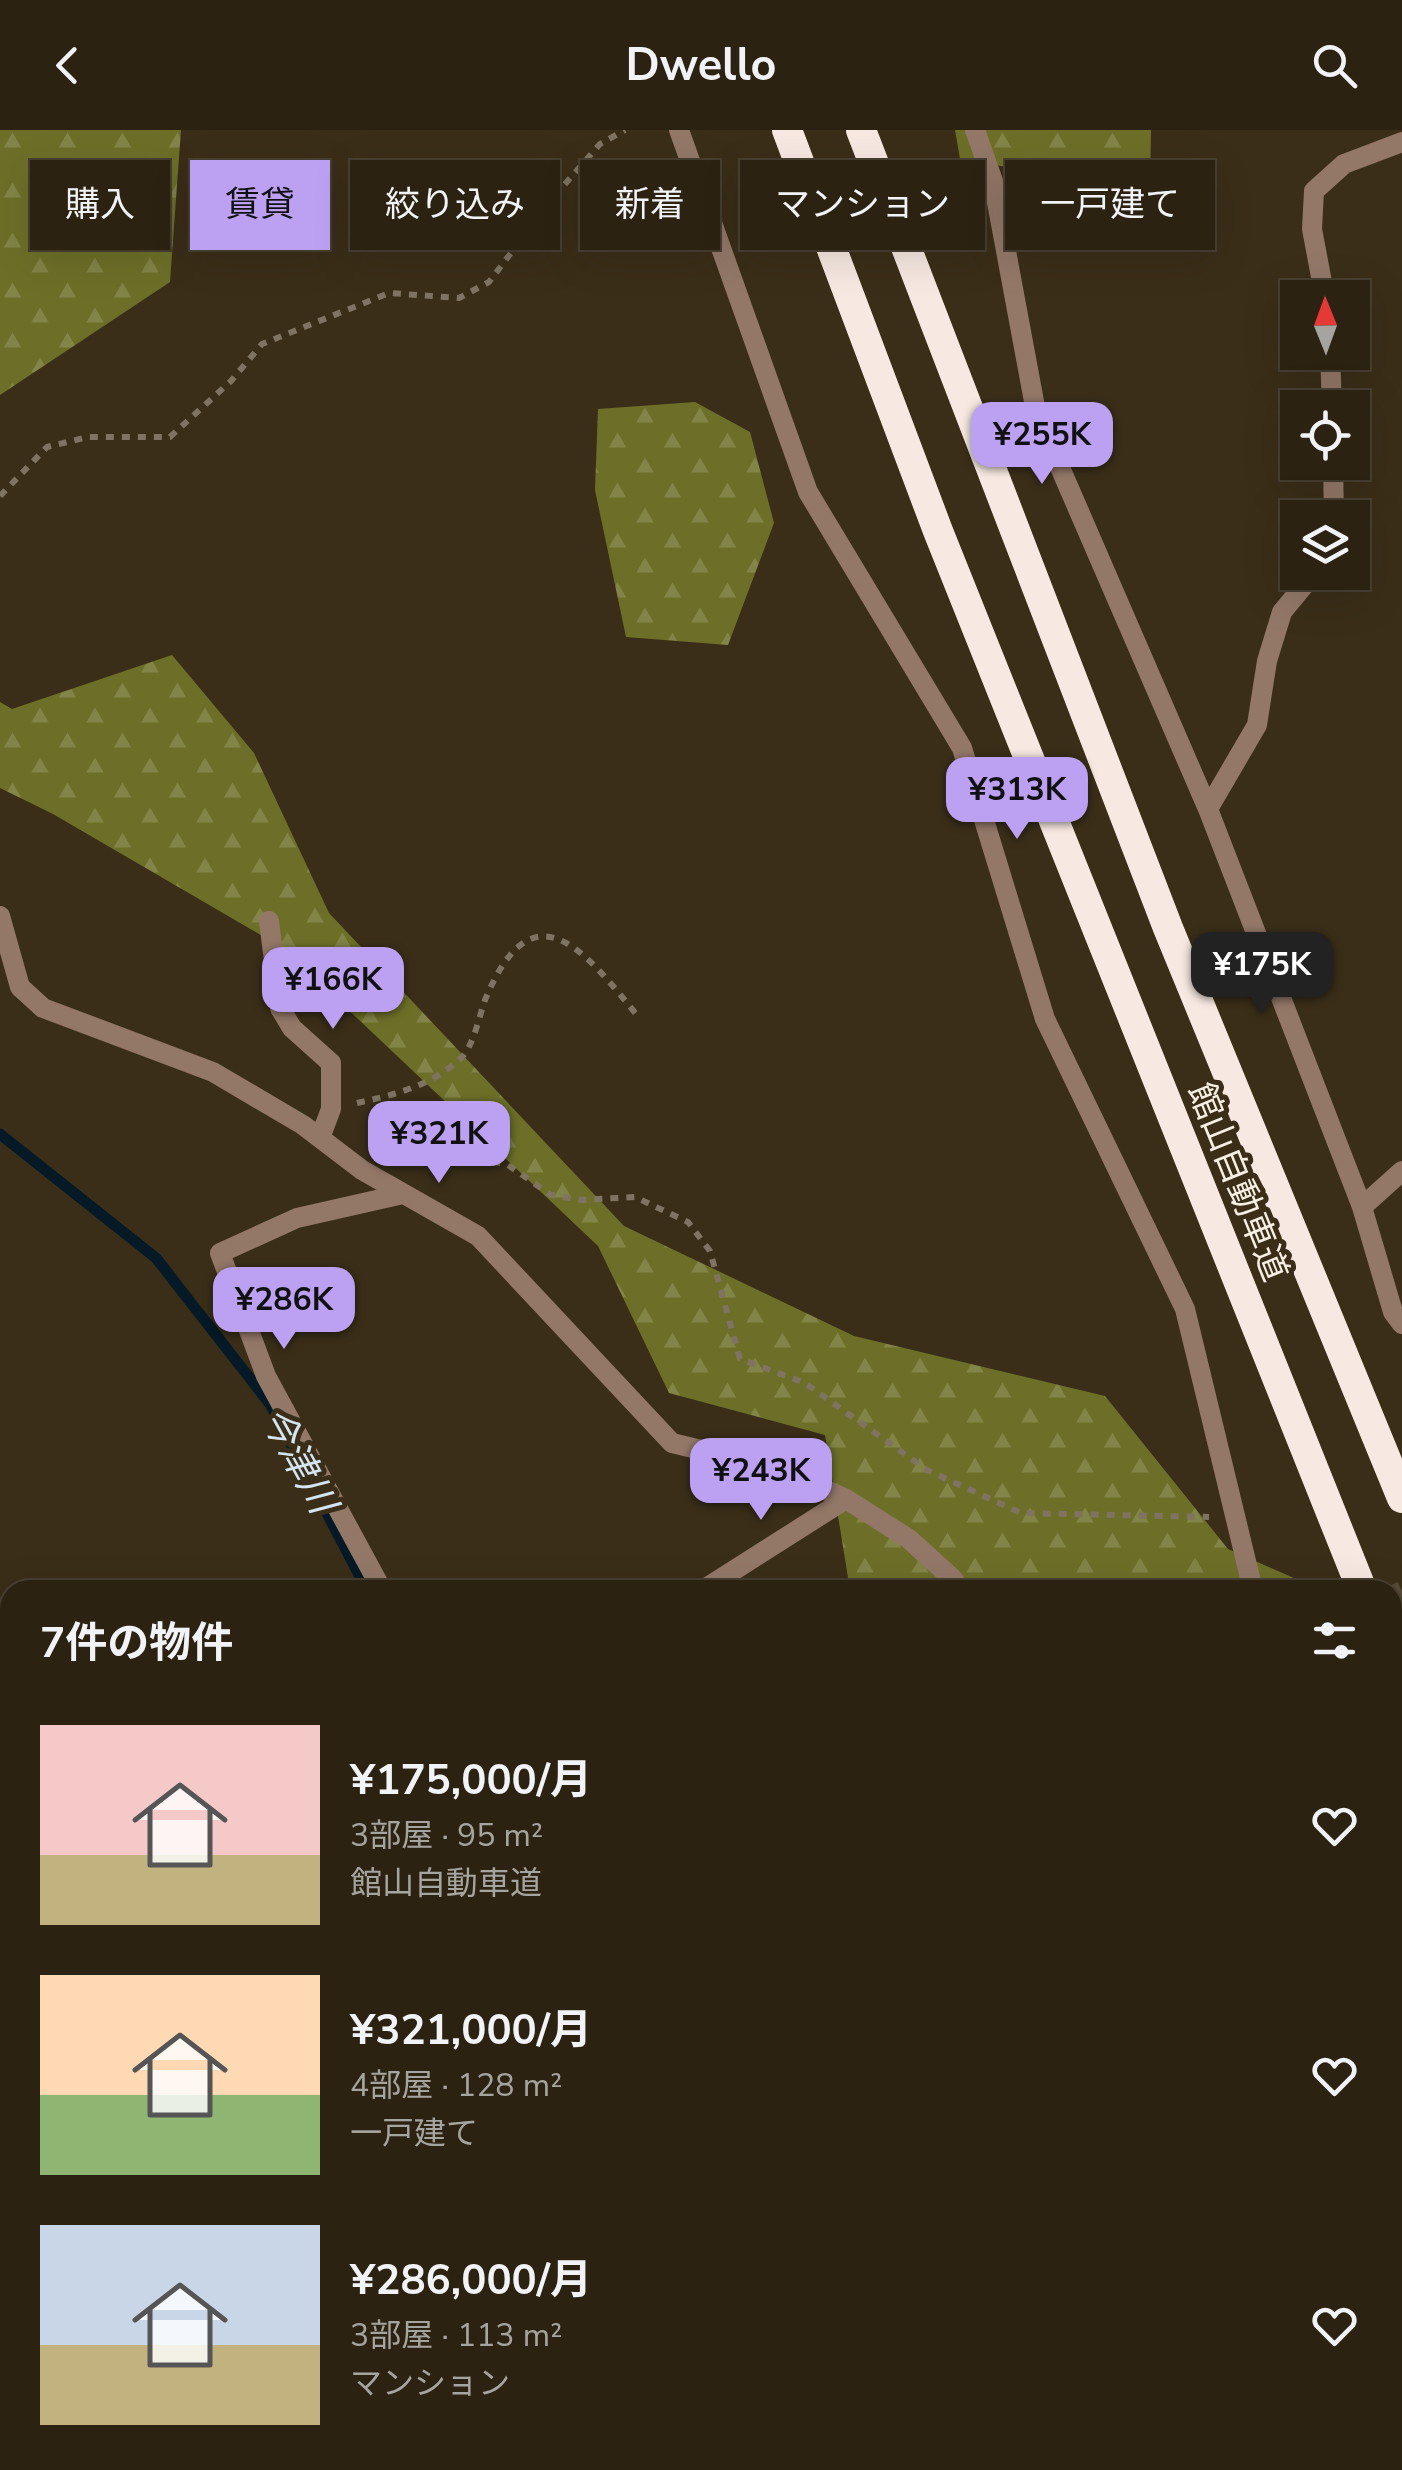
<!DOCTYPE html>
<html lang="ja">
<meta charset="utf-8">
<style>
:root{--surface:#2c2212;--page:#342a1b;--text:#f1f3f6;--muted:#a6a49f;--line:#483f32;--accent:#bca0f2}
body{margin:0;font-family:"Nunito Sans","Noto Sans JP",sans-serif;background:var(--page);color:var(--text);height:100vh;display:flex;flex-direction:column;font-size:38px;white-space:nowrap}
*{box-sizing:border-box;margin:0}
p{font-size:32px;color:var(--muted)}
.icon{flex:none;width:55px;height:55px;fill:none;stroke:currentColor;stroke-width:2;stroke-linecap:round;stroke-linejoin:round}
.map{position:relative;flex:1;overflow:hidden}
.side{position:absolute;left:0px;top:1450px;width:1402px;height:890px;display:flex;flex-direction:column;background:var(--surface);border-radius:30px 30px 0 0;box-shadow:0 10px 40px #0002,0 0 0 2px var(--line)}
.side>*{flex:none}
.hud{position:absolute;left:30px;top:30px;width:1342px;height:90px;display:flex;gap:20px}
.needle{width:65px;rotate:359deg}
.fabs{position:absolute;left:1280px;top:150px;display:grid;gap:20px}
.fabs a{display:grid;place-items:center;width:90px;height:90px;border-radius:0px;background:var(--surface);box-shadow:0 10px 40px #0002,0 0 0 2px var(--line);font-size:50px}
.price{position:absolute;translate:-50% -85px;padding:0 22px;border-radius:20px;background:var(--accent);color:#111;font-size:32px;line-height:65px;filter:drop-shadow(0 2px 5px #0008)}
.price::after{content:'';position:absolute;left:50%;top:60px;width:30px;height:22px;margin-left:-15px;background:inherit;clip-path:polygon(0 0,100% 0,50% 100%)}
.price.on{background:#222;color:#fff}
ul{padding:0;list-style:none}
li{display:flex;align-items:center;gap:30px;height:250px;padding:0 40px}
li span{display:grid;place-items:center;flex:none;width:280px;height:200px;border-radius:0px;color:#555}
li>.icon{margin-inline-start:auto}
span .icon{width:120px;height:120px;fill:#fffc;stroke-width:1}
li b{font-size:42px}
h2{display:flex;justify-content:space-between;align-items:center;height:120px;padding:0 40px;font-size:42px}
.pill{padding:0 35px;border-radius:0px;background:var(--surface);box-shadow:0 10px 40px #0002,0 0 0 2px var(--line);font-size:35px;line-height:90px}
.pill.on{background:var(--accent);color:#111}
header{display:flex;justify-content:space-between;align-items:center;height:130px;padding:0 40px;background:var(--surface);font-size:45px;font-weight:700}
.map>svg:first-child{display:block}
.forest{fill:url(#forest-firs)}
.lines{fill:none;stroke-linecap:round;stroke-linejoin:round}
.stream{stroke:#051926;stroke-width:11}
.street-tunnel{stroke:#564b36;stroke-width:20;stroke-dasharray:20 10;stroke-linecap:butt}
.path{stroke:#7e7461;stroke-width:6;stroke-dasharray:8 8;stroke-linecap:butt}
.lane{stroke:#937868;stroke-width:20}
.street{stroke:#937868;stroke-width:20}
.secondary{stroke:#cca086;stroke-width:20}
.highway{stroke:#f7e9e1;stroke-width:30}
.labels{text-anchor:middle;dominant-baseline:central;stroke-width:10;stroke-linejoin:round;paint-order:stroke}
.street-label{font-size:35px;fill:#f7efe2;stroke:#3a2e18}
.water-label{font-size:38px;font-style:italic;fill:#d4e5f1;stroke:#3a2e18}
</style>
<header><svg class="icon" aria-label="back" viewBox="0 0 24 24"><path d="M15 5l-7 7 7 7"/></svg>Dwello<svg class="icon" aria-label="search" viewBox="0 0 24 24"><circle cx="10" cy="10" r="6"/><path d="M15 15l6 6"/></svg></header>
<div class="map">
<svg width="1402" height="2340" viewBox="0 0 1402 2340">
<defs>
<pattern id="forest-firs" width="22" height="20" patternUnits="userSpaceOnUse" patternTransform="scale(2.5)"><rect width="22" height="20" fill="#6d6f28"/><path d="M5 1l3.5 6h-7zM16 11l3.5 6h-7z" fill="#838447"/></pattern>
</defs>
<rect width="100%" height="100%" fill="#3a2e18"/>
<!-- forest -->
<path class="forest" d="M0,0H181L170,152L0,265Z
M955,0H1151L1150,62L960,29Z
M695,272L750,302L774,393L728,515L626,507L595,360L598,279Z
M172,525L254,623L329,783L624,1096L854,1206L1105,1266L1228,1419L1321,1460H850L825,1305L669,1263L598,1116L283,818L53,684L0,658V572L12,579Z
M1393,1491L1402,1495V2340H1059L1051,2330H1392Z
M0,1794L10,1815V2253H0Z"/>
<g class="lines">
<!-- stream -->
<path class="stream" d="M0,1004L156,1128L270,1274L367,1460
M962,2330L969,2340"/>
<!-- street-tunnel -->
<path class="street-tunnel" d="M1392,1466L1402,1461"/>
<!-- path -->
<path class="path" d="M0,366L47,317L88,307H170L231,251L262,214L389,163L459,168L489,152L551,70L600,14L625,0
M357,973C394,965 434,955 462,927C474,914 479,887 485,870C532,756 582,817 636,884
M398,1028L448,1022L508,1035L551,1065L581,1070L635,1067L688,1092L710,1121L740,1229L805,1253L927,1340L1021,1383L1209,1387"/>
<!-- lane -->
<path class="lane" d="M1392,1668L1398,1674L1402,1690
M1392,1768L1402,1755"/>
<!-- street -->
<path class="street" d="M679,0L808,362L962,618L1045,889L1185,1179L1253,1460
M975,0L993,51L1036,282L1208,679L1362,1077L1393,1182L1402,1194
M1325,168L1312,99L1314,61L1344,34L1402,12
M1330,222L1332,278
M1333,332L1334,388
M1208,679L1257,595L1267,531L1282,482L1315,442
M0,786L20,857L43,878L213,942L303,995L362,1040L478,1106L672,1313L776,1338L846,1369L909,1409L952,1448L961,1460
M269,791L280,878L292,898L331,933V979L320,1008
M1362,1077L1402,1041
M382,1460L266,1246L220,1123L297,1088L403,1064
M703,1460L846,1369
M0,1758L10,1752
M0,1892L10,1893
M235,2340L242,2330"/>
<!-- secondary -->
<path class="secondary" d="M0,1784L10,1792
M308,2330L309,2340"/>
<!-- highway -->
<path class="highway" d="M787,0L938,401L1362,1460
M861,0L1168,798L1402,1368
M1392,1534L1402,1557"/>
</g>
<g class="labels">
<!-- street labels -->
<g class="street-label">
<text transform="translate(1238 1052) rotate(68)">館山自動車道</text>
</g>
<!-- water labels -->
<g class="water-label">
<text transform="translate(298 1330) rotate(61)">今津川</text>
</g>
</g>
</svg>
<div class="fabs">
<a><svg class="needle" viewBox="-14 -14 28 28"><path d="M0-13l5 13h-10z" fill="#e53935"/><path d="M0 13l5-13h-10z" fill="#a6a49f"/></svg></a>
<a><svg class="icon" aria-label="locate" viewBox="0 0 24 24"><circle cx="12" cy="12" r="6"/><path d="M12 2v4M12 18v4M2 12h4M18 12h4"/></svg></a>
<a><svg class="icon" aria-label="layers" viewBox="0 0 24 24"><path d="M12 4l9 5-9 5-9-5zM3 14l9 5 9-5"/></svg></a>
</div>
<b class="price" style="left:1042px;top:357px">¥255K</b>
<b class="price" style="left:1017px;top:712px">¥313K</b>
<b class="price on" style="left:1262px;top:887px">¥175K</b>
<b class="price" style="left:333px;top:902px">¥166K</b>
<b class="price" style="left:439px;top:1056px">¥321K</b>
<b class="price" style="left:284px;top:1222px">¥286K</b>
<b class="price" style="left:761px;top:1393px">¥243K</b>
<div class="hud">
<a class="pill">購入</a>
<a class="pill on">賃貸</a>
<a class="pill">絞り込み</a>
<a class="pill">新着</a>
<a class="pill">マンション</a>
<a class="pill">一戸建て</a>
</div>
<section class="side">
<h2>7件の物件<svg class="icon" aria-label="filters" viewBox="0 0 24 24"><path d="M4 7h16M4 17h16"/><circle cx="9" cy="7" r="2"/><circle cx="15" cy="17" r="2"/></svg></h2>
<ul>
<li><span style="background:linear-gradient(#f6c9c9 65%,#c2b280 0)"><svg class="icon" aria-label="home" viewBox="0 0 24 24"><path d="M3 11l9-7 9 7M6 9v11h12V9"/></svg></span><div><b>¥175,000/月</b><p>3部屋 · 95 m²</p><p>館山自動車道</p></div><svg class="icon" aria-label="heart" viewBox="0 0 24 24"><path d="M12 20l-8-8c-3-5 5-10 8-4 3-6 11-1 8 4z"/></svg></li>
<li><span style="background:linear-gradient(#ffd9b3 60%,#8fb573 0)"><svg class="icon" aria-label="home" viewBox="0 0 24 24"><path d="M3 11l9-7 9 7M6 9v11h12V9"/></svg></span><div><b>¥321,000/月</b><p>4部屋 · 128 m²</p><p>一戸建て</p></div><svg class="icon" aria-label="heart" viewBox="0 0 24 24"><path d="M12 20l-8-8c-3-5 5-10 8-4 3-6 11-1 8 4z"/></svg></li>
<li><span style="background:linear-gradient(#c9d6e8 60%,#c2b280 0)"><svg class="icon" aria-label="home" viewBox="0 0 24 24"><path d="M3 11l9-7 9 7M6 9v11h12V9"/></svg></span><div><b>¥286,000/月</b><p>3部屋 · 113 m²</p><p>マンション</p></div><svg class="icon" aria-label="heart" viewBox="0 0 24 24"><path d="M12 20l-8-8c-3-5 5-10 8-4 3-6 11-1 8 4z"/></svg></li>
</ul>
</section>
</div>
